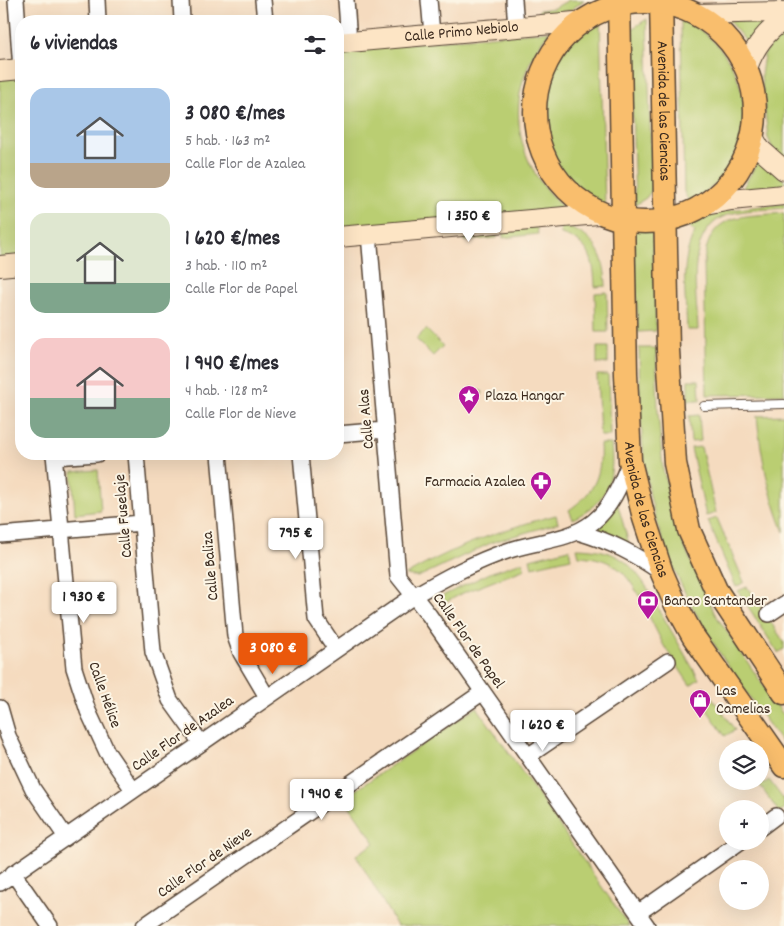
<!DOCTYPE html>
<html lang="es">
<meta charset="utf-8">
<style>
:root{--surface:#fff;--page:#f2f2f3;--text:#2b2b33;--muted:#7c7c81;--accent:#ea580c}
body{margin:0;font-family:Dekko,sans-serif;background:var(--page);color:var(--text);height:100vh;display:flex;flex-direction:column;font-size:19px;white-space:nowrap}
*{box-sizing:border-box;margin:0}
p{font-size:16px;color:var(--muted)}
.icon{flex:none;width:28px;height:28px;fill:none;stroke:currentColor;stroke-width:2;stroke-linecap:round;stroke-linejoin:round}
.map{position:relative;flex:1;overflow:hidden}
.side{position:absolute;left:15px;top:15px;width:329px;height:445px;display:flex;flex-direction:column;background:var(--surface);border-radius:20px;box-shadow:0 5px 20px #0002}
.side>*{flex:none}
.tools{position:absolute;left:719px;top:740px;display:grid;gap:10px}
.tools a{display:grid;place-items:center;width:50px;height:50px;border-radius:50%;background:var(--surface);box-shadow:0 5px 20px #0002;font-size:25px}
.price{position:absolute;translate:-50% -42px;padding:0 11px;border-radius:5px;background:#fff;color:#222;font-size:16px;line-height:32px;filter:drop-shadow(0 1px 2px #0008)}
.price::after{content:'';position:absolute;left:50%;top:30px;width:15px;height:11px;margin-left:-8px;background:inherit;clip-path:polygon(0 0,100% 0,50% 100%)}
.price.current{background:var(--accent);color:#fff}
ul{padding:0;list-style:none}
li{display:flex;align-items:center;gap:15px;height:125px;padding:0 15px}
li span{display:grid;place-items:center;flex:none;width:140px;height:100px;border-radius:15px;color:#555}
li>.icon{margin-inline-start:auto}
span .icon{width:60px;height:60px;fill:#fffc;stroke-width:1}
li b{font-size:21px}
h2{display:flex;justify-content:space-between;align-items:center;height:60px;padding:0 15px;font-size:21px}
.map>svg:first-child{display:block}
.green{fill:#bace72;stroke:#7a7c48}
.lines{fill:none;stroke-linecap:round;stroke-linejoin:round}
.lane-casing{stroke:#574536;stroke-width:10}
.street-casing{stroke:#574536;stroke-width:18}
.secondary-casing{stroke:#574536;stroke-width:22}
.primary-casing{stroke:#574536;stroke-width:25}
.lane{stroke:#fff;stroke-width:8}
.street{stroke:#fff;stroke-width:15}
.secondary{stroke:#fde5c5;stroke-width:20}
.primary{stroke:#f9be6d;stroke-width:22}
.labels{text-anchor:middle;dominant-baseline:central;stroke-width:4;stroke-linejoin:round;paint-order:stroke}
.street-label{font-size:16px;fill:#3b2a1e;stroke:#fcf5e5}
.poi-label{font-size:16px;fill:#3b2a1e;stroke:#fcf5e5;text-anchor:start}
</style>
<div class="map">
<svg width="784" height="926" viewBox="0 0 784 926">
<rect width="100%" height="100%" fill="#fcf5e5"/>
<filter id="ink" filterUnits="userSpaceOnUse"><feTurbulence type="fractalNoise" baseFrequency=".02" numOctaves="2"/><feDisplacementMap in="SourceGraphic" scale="10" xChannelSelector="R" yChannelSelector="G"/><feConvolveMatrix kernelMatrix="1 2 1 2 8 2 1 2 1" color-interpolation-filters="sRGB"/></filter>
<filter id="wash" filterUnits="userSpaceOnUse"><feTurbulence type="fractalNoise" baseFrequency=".0096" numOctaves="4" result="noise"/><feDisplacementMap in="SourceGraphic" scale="20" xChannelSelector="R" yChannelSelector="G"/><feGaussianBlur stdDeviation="1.12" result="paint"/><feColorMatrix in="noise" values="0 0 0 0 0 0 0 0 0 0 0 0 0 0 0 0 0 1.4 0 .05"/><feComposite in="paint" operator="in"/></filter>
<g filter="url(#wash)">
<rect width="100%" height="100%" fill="#f5dbbf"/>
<!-- green -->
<path class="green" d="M569,0H584L571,10L539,17V10L554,8Z
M774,15L749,45L728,20Z
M647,19L652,190L646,198L635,205L630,30Z
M682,19C760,57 766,160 690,203L684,192L681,23Z
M600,20L605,208C596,203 586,199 578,193C538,160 528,96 559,54C570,39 585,29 600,20Z
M550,31C502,88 510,162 566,210L338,230V49Z
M784,31V161L773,149L768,138L761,75L764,55L770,44Z
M21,76V257L0,258V78Z
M760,158L784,180V187L741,191Z
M784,203V208C767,210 747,209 730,214C683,229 697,293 698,330H687C686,299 679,261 695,232L689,226L708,210L712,216L722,211Z
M784,213V394L707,395L704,263C709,211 742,217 784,213Z
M652,224L656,331L638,332L633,226Z
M560,225C594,234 605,253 606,286L595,287C594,259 590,243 561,234Z
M537,227L538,234L503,238V230Z
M497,230V238L464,241V233Z
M607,292L608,332H596L595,293Z
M426,329L443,346L433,356L416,339Z
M597,347H608V363L597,364Z
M639,348H656L658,412L663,470L683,544L715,614L784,716V746C729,668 671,592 650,496C640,447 640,398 639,348Z
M597,375H608L610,436H600Z
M688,380H699L700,400H688Z
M472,387L483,392L478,403L466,398Z
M699,415L701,441L691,442L689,416Z
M784,415V532C769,493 761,458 757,416Z
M600,444H611C615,481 607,502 573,519L569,510C595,492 602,475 600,444Z
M701,447L716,513L706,516L691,448Z
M98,470L101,511L75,514L72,472Z
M617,502L629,544L585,531Z
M556,515L558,523L493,542L418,577L406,575C453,547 503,529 556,515Z
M717,518L744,582L736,587L708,521Z
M577,548C615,549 630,560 649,591L639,596C624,568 610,558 579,556Z
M569,549L571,558L532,567L530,559Z
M522,562L525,569L463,593L439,606L440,597L492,572Z
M747,587L784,642V649L778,653L738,591Z
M653,599L699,679L690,685L664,646L643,604Z
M704,686L735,730L725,736L695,692Z
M477,707L629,926H397L356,855L375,843L344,798Z
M769,780L784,800V809L779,812L760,786Z"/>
</g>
<g filter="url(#ink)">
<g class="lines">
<!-- lane casing -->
<g class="lane-casing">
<path id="lane" d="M704,406L784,404"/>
</g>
<!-- street casing -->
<g class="street-casing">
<path id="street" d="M16,0L21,69
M97,0L98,21
M181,0L182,21
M263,0L265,21
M346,0L349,42
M429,0L432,34
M514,0L516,27
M369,234L398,576L429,615L647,926
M338,434L385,430
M54,454L74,668L88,711L107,752L133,790
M136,454L153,652L170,700L201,743
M219,454L235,636L241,653L267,697
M301,454L316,619L336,649
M54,457L97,454
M578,532C612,542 633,553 662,573
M0,535L142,523
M769,614L784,604
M0,708L8,736L33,789L66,837
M528,756L668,661
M760,828L776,816
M13,873L50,926
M0,883L415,595C445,578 474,562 507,551C535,541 569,541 593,522C612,507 621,483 630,461
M638,913L741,841
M144,926L483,692"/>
</g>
<!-- secondary casing -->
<g class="secondary-casing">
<g id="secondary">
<path d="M693,14L784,12"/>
<path id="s1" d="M338,43L586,21"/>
<path d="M747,68C754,48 766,31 784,20"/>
<path d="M0,71L21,69"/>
<path d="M753,137L760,149L784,170"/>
<path d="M700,206L731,200L784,195"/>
<path d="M338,237L598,214"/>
<path d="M0,266L21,264"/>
</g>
</g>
<!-- primary casing -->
<g class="primary-casing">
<g id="primary">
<path id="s2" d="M619,0L626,374L630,461L644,518L662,573L676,605L693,636L784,766"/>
<path id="s3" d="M661,0L668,350L675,463L689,530L716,590L784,693"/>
<circle cx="645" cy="112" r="110"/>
</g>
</g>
<!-- lane -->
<use href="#lane" class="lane"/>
<!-- street -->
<use href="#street" class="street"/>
<!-- secondary -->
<use href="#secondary" class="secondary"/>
<!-- primary -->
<use href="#primary" class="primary"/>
</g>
</g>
<!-- icons -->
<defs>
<g id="sight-pin" transform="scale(1.125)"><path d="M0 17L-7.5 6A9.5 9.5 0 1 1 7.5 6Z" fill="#b5179e" stroke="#fcf5e5"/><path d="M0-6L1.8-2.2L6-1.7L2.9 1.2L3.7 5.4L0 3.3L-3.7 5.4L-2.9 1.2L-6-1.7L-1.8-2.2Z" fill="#fff"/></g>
<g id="pharmacy-pin" transform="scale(1.125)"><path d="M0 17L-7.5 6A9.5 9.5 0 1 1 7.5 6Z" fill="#b5179e" stroke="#fcf5e5"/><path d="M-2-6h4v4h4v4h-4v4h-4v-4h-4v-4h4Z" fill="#fff"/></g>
<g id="bank-pin" transform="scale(1.125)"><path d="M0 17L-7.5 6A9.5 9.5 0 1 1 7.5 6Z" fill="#b5179e" stroke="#fcf5e5"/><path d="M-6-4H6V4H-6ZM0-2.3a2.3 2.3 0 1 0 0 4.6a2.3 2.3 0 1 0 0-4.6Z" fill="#fff"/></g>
<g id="shop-pin" transform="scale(1.125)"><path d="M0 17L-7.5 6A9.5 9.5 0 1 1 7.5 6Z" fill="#b5179e" stroke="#fcf5e5"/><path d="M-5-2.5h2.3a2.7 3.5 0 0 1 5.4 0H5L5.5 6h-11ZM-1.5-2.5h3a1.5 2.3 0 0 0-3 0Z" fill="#fff"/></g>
</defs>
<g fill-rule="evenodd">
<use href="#sight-pin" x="469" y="396"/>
<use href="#pharmacy-pin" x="541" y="482"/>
<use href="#bank-pin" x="648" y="601"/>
<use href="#shop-pin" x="700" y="700"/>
</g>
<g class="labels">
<!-- street labels -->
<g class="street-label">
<text stroke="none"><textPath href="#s1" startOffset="124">Calle Primo Nebiolo</textPath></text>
<text stroke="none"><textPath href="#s3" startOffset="111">Avenida de las Ciencias</textPath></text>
<text transform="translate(367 419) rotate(-95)">Calle Alas</text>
<text stroke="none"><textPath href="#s2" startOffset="512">Avenida de las Ciencias</textPath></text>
<text transform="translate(124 516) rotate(-95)">Calle Fuselaje</text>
<text transform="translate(211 566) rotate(-95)">Calle Baliza</text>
<text transform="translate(468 641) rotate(55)">Calle Flor de Papel</text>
<text transform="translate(104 695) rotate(70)">Calle Hélice</text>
<text transform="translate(183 734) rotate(-35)">Calle Flor de Azalea</text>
<text transform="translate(205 863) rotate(-35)">Calle Flor de Nieve</text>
</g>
<!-- poi labels -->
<g class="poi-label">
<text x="485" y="396">Plaza Hangar</text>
<text x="525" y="482" text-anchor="end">Farmacia Azalea</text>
<text x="664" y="601">Banco Santander</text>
<text x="716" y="691">Las<tspan x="716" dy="18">Camelias</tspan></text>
</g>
</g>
</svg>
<div class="tools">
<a><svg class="icon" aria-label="layers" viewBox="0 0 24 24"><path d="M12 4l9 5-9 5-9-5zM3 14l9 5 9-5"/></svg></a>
<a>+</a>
<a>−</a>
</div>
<b class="price" style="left:469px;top:243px">1 350 €</b>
<b class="price" style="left:296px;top:560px">795 €</b>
<b class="price" style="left:84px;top:624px">1 930 €</b>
<b class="price current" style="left:273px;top:675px">3 080 €</b>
<b class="price" style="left:543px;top:752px">1 620 €</b>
<b class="price" style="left:322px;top:821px">1 940 €</b>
<section class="side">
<h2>6 viviendas<svg class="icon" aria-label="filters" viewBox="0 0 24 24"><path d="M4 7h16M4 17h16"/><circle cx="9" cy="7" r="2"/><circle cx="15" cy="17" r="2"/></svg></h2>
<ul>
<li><span style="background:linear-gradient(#a9c7e8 75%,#b9a48a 0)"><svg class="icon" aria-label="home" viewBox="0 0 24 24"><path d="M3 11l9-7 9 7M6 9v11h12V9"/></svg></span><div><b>3 080 €/mes</b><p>5 hab. · 163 m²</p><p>Calle Flor de Azalea</p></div></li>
<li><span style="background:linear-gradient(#dfe7d0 70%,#7fa58c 0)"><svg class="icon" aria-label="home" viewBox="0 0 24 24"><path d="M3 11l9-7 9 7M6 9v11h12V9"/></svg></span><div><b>1 620 €/mes</b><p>3 hab. · 110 m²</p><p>Calle Flor de Papel</p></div></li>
<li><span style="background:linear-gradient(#f6c9c9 60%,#7fa58c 0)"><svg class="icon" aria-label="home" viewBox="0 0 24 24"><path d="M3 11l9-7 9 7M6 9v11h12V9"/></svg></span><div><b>1 940 €/mes</b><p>4 hab. · 128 m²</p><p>Calle Flor de Nieve</p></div></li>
</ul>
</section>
</div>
